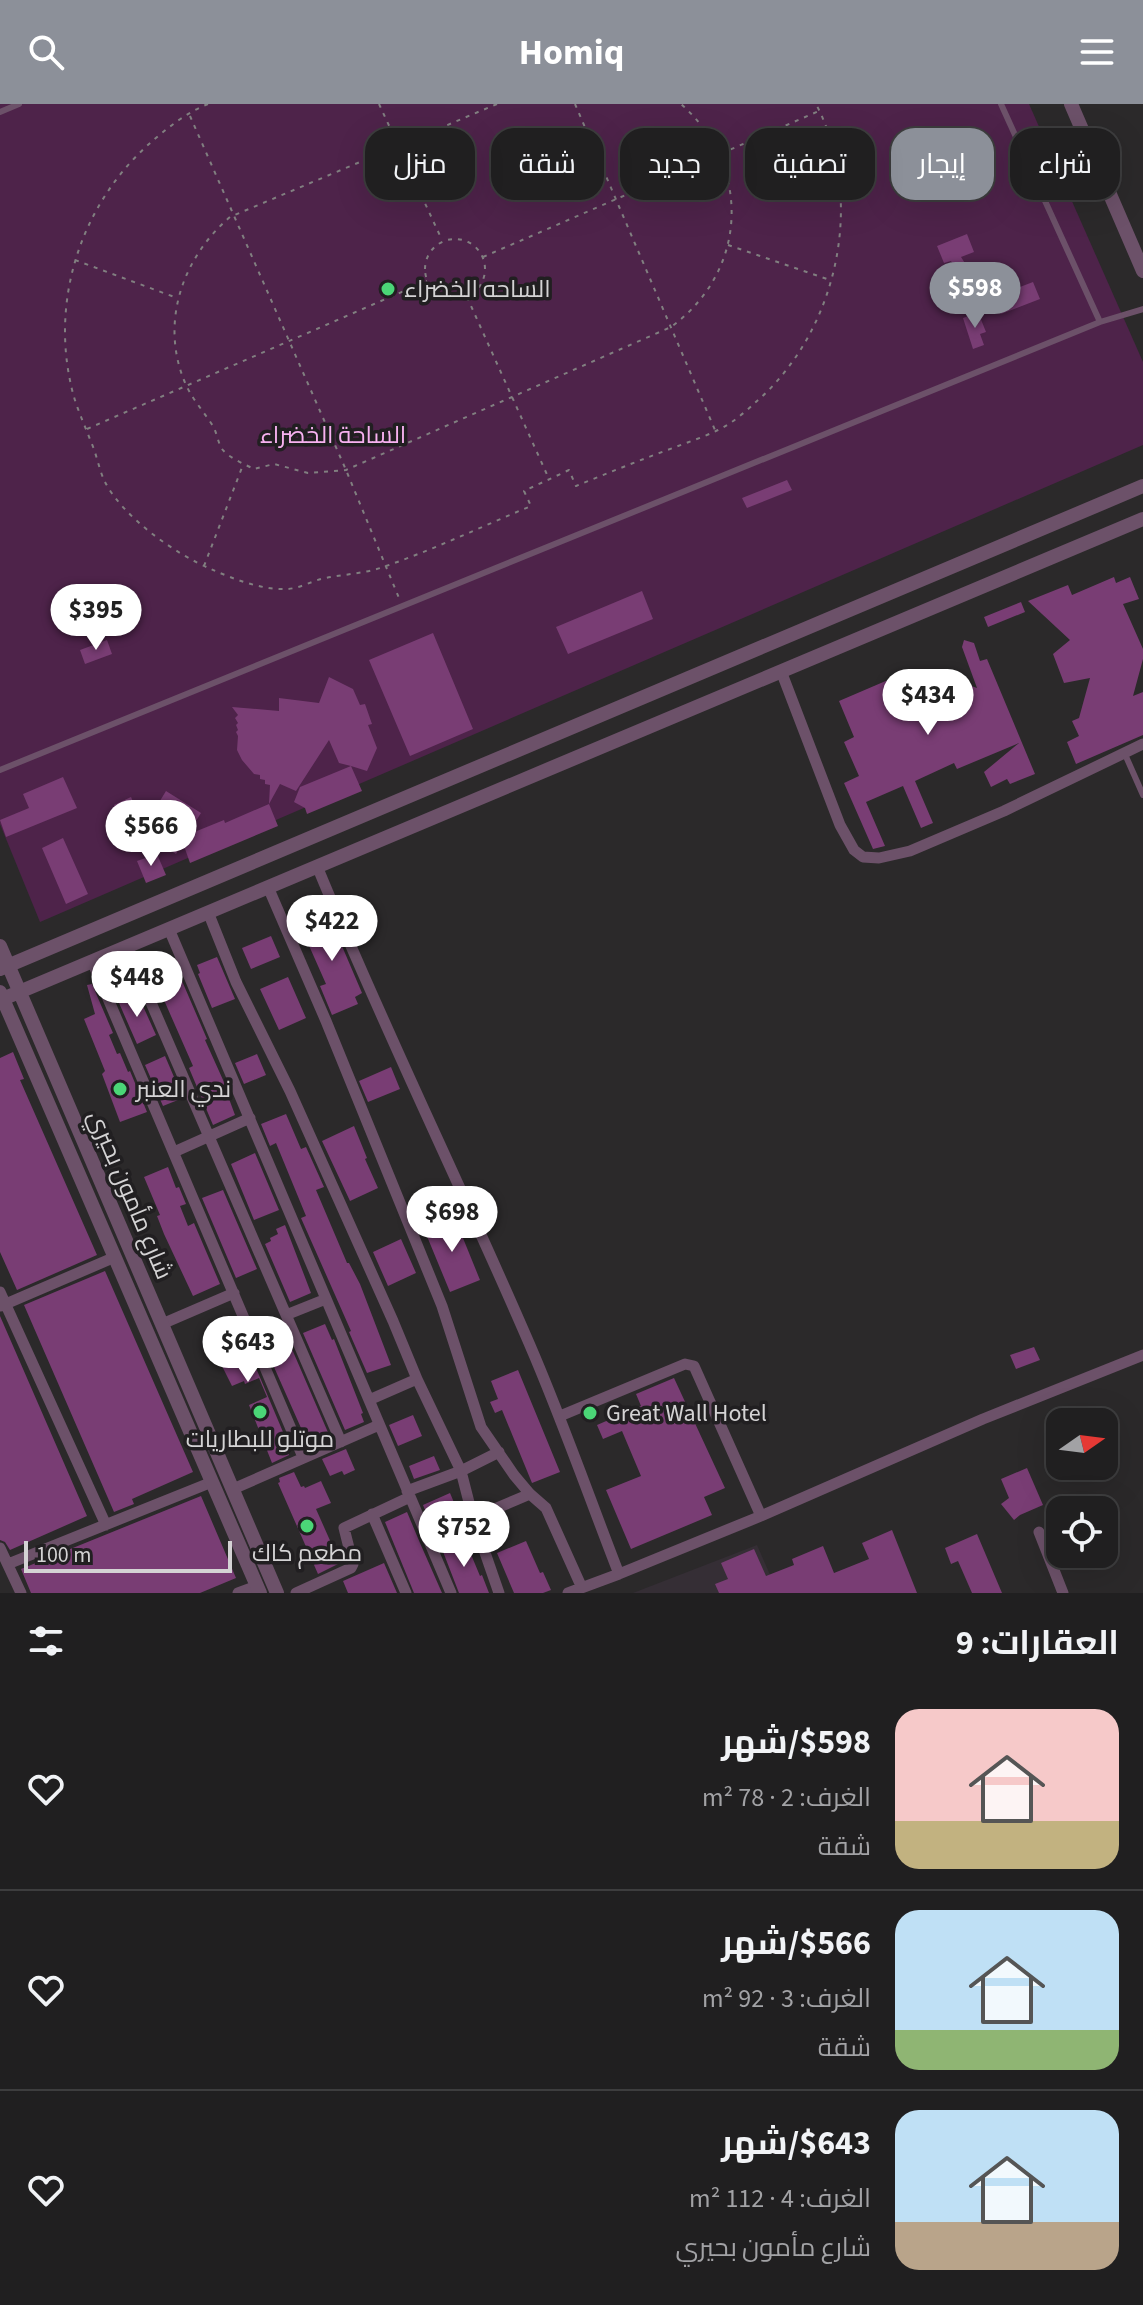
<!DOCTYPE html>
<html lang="ar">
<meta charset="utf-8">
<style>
:root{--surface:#201f20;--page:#2d2c2d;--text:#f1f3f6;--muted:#a2a2a5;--line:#3d3d3e;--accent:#8c9099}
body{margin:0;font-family:"Source Sans 3",Cairo,sans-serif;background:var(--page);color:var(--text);direction:rtl;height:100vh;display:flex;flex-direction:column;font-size:30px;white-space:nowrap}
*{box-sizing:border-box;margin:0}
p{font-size:26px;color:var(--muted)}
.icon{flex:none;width:44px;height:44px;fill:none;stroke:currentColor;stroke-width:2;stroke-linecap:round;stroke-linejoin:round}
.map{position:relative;height:1489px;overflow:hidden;direction:ltr}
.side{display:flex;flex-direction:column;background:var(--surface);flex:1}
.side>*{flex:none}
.banner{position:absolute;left:24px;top:24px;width:1096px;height:72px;direction:rtl;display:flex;gap:16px}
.needle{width:52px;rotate:76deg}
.fabs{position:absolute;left:1046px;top:1304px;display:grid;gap:16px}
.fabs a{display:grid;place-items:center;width:72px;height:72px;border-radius:16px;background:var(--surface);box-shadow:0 8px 32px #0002,0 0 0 2px var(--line);font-size:40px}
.scale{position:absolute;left:24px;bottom:20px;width:208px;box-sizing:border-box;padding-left:8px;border:4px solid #d4d3d4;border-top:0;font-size:22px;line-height:28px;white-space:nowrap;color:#d4d3d4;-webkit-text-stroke:6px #211f21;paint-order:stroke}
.price{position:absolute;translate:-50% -68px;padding:0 18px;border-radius:28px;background:#fff;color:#222;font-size:26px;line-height:52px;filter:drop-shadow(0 2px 4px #0008)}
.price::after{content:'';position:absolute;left:50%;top:48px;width:24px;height:18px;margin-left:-12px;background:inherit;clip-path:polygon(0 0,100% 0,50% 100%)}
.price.current{background:var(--accent);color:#fff}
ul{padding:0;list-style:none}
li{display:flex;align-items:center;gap:24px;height:200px;padding:0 24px}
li+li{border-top:2px solid var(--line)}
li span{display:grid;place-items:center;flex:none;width:224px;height:160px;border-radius:24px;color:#555}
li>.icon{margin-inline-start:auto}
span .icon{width:96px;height:96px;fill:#fffc;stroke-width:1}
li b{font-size:34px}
h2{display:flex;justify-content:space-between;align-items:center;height:96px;padding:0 24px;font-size:34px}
.tag{padding:0 28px;border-radius:24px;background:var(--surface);box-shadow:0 8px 32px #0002,0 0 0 2px var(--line);font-size:28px;line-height:72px}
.tag.current{background:var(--accent);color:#fff}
header{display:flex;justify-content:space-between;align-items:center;height:104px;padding:0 24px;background:var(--accent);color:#fff;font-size:36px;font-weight:700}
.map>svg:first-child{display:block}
.built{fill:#352e35}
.green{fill:#4e234a}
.building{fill:#793d74}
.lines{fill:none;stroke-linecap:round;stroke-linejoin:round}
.path{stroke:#817f80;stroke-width:2;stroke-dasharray:4 6;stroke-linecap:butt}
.service{stroke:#6c5169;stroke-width:6}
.minor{stroke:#6c5169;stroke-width:11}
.tertiary{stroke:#6c5169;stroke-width:14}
.poi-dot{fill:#4bd677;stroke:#211f21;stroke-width:3}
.labels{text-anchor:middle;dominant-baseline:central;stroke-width:7;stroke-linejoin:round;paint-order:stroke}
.poi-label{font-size:24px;fill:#d4d3d4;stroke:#211f21;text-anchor:start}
.park-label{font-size:24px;fill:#f7b1f0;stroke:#211f21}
.street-label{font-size:24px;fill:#d4d3d4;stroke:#211f21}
</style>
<header><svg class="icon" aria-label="menu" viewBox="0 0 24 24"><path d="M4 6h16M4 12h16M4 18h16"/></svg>Homiq<svg class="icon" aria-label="search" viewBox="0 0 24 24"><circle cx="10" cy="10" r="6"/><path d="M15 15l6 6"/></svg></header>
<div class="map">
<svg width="1143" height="1489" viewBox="0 0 1143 1489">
<rect width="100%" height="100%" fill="#2b292a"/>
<!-- built -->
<path class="built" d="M757,1441L778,1489H633Z"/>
<!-- green -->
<path class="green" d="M0,0H1029L1143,258V341L40,818L0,720Z"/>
<!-- building -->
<path class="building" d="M967,130L974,148L961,153L968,164L958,170L951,157L944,159L937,142Z
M1033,178L1040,195L1001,210L994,193Z
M978,208L986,228L980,230L984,241L973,245L963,214Z
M787,376L792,386L747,404L742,394Z
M1114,473L1116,479L1130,473L1139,495L1123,500L1143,545V555L1133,592L1143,588V631L1076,660L1067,638L1079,632L1072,617L1079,614L1090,574L1064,579L1053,550L1070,536L1028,497L1068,481L1072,491Z
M642,487L653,515L568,550L556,523Z
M1021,498L1025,508L988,523L984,513Z
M433,529L473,625L410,652L369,556Z
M107,536L112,550L85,560L80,546Z
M964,536L974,539L980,557L987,555L1035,670L1010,680L1007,675L991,683L984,668L1019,639L957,665L954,659L915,677L933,719L921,724L903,682L866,698L885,742L873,745L844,679L859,672L844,638L854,633L839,597L895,573L897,578L910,572L923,604L934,577L938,579L941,571L977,584L962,543Z
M329,573L353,585L360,601L365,600L372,620L368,621L377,644L367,667L351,662L362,687L307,710L305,704L294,698L300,683L351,662L339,659L329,636L296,687L280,680L269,700L278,722L190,759L183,739L176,750L141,728L143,724L117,731L112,712L118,710L114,701L131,693L144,723L166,687L201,709L187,731L224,716L225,719L269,700L270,681L265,680V676L260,675V671L254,670L242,656L237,646L238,632L236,628L238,626L236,621L238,619L235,614L238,611L232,603L279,607V594L319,599Z
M63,673L77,704L6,733L0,716L29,704L23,690Z
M63,734L88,790L66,800L42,744Z
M157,750L166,771L146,779L137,757Z
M327,807L362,889L355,893L358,900L332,911L320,882L326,880L299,819Z
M271,832L280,853L251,865L242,844Z
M217,853L235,895L212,904L198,870L200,869L197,861Z
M288,873L306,914L279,926L260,885Z
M182,877L207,935L205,936L228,987L227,988L228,992L235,1011L213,1021L189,964L193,962L160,887Z
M92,880L113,929L109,931L117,950L120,949L128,968L130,967L147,1008L120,1018L102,970L105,967L84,915L95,910L87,881Z
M138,891L156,931L137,940L119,899Z
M13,948L24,975L20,976L97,1151L17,1186L0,1148V954Z
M257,950L266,971L244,980L235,959Z
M165,952L183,994L163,1002L145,961Z
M391,963L400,985L368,998L359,977Z
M286,1010L301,1045L306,1043L324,1083L316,1086L347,1159H349L360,1180L391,1261L367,1269L349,1228L351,1227L301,1114L306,1112L276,1039L270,1042L261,1020Z
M354,1022L367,1054L365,1055L378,1084L350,1097L322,1037Z
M255,1049L279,1106L254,1116L231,1060Z
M168,1063L176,1084L179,1083L186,1100L180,1102L188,1122L194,1119L220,1180L193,1192L164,1130L157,1112L160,1111L144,1073Z
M223,1086L257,1165L236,1174L202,1094Z
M454,1112L480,1176L450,1188L424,1125Z
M285,1121L311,1189L290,1198L265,1140L271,1137L270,1134L278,1130L276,1125Z
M401,1135L416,1169L388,1182L373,1148Z
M105,1167L193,1368L132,1395L134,1400L114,1408L24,1201Z
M0,1212L87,1412L10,1446L5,1438L0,1436Z
M234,1212L243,1233L239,1235L247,1254L251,1252L283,1328L279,1330L289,1351L272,1359L249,1301L267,1293L259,1274L245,1280L244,1277L232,1282L215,1248L220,1246L210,1222Z
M325,1220L332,1236L334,1235L363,1309L361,1310L364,1318L345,1326L303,1229Z
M288,1236L330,1333L309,1342L266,1245Z
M1034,1243L1040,1256L1016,1265L1010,1251Z
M518,1266L560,1368L532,1379L502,1306L495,1309L490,1298L498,1295L491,1277Z
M674,1274L725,1384L704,1393L712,1411L631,1445L606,1386L641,1372L622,1327L603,1335L597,1321L641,1302L636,1290Z
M413,1311L422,1332L398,1342L389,1321Z
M346,1345L355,1366L344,1371L342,1367L330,1372L322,1355Z
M434,1352L440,1366L414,1375L409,1362Z
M1027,1364L1043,1401L1020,1411L1014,1416L1001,1400L1009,1394L1001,1375Z
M294,1368L301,1383L304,1382L305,1384L321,1377L331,1399L316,1405L340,1459L318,1470L278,1379L280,1378L279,1374Z
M450,1389L458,1408L453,1414L438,1421L429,1416L423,1401Z
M201,1392L236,1474L200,1489H31L21,1465Z
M407,1408L420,1439L442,1489H414L385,1418Z
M892,1426L917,1489H719L715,1480L728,1475L721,1459L754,1445L766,1472L794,1461L792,1455L823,1442L834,1469L869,1455L862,1439Z
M977,1430L1002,1489H972L958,1457L951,1460L945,1444Z
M465,1436L480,1472L482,1471L489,1489H459L442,1445Z
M526,1437L540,1469L543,1468L551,1486L543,1489H514L497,1449Z
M384,1459L397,1489H348L343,1477Z"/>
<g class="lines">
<!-- path -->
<path class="path" d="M208,0C187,8 166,25 149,40C82,100 51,193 71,281C75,301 84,319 91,338C97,351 99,366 105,378C123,413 175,450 211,465C233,475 262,486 286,485C298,485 310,478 321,475C343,470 365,470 386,462C435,445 483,422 531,402L524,387L569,366L576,382C608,369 640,356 673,344C688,338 704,333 718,326C733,319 746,307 757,297C838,226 866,96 816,0
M379,0L442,136
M497,0L230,113C182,154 159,220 186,281C193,296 204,308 213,322C217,329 218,339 222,345C229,354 244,360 254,365L274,360L308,369L346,366L671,223C748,167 752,63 681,0
M575,0L715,326
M190,12L346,366L399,494
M425 165a30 30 0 1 1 60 0a30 30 0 1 1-60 0Z
M728,141L830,176
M483,153L819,7
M75,156L177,194
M467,193L549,375
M87,325L427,177
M204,462L243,361"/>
<!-- service -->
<path class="service" d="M1001,0L1100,218
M0,8L19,0
M1124,648L1143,691
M0,666L1100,218L1143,205"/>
<!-- minor -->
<path class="minor" d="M781,567L840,721L854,746L863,753L879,754L910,747L1004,707L1143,640
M317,762C383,923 460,1079 529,1239C562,1315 589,1393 619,1470
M268,783L326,917L442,1202L481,1323L514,1371L530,1390L546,1404L582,1484
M208,808L236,878L290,987L393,1217L417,1275L461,1367L473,1414L499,1489
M169,825L451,1489
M127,843L341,1338
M92,857L303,1353
M174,1048L250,1014
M0,1188L106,1421
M1,1202L115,1153
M286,1211L326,1195
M162,1220L234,1189
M369,1296L417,1275
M560,1312L685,1260L694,1262L761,1412
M233,1385L379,1321
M407,1387L461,1367L499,1348
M372,1410L406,1489
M1039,1428L1063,1489
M428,1436L473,1414L530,1390
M0,1444L21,1489
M8,1460L212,1378
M238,1489L257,1482
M296,1489L351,1464L353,1460L344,1424L410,1393
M568,1489L619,1470L761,1412L983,1315L1143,1251"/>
<!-- tertiary -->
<path class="tertiary" d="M1071,0L1143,167
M0,842L277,1489
M0,865L1143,382
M0,888L260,1489
M0,896L1143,415"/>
</g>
<!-- markers -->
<g class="poi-dot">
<circle cx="388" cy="185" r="8"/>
<circle cx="120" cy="985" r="8"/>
<circle cx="260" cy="1308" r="8"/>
<circle cx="590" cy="1309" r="8"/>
<circle cx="307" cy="1422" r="8"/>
</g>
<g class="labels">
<!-- poi labels -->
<g class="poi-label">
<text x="404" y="185">الساحه الخضراء</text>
<text x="136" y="985">ندي العنبر</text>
<text x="606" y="1309">Great Wall Hotel</text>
<text x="260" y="1335" text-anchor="middle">موتلو للبطاريات</text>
<text x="307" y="1449" text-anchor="middle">مطعم كاك</text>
</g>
<!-- park labels -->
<g class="park-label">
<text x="333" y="331">الساحة الخضراء</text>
</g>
<!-- street labels -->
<g class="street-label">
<text transform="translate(130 1091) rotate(67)">شارع مأمون بحيري</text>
</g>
</g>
</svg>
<div class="fabs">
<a><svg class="needle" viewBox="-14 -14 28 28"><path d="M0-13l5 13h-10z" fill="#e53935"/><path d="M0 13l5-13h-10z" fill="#a2a2a5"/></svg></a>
<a><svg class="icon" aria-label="locate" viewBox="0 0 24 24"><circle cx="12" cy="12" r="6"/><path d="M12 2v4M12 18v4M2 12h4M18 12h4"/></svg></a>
</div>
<div class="scale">100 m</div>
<b class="price current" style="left:975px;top:226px">$598</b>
<b class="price" style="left:96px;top:548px">$395</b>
<b class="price" style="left:928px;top:633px">$434</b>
<b class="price" style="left:151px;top:764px">$566</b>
<b class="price" style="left:332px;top:859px">$422</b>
<b class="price" style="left:137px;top:915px">$448</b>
<b class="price" style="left:452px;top:1150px">$698</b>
<b class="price" style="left:248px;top:1280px">$643</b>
<b class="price" style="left:464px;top:1465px">$752</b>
<div class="banner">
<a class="tag">شراء</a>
<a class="tag current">إيجار</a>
<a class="tag">تصفية</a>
<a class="tag">جديد</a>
<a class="tag">شقة</a>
<a class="tag">منزل</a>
</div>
</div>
<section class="side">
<h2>العقارات: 9<svg class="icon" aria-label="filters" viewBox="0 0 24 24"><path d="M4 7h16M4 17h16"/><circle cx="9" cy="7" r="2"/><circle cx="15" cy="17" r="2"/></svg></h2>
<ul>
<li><span style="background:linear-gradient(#f6c9c9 70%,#c2b280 0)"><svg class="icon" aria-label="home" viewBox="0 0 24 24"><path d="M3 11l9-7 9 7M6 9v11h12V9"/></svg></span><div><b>$598/شهر</b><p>الغرف: 2 · 78 m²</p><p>شقة</p></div><svg class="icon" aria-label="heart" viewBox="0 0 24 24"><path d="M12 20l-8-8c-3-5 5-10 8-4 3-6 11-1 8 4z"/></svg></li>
<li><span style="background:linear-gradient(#bfe0f5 75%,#8fb573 0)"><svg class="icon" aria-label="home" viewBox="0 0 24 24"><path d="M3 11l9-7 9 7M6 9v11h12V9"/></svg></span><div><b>$566/شهر</b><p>الغرف: 3 · 92 m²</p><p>شقة</p></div><svg class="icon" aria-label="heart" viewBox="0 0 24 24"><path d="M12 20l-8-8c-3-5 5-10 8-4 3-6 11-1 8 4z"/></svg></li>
<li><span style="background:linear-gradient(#bfe0f5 70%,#b9a48a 0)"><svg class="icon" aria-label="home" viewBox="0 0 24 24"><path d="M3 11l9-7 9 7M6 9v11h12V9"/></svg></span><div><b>$643/شهر</b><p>الغرف: 4 · 112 m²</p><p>شارع مأمون بحيري</p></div><svg class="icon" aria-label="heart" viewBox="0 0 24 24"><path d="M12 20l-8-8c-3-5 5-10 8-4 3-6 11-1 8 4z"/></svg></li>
</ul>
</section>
